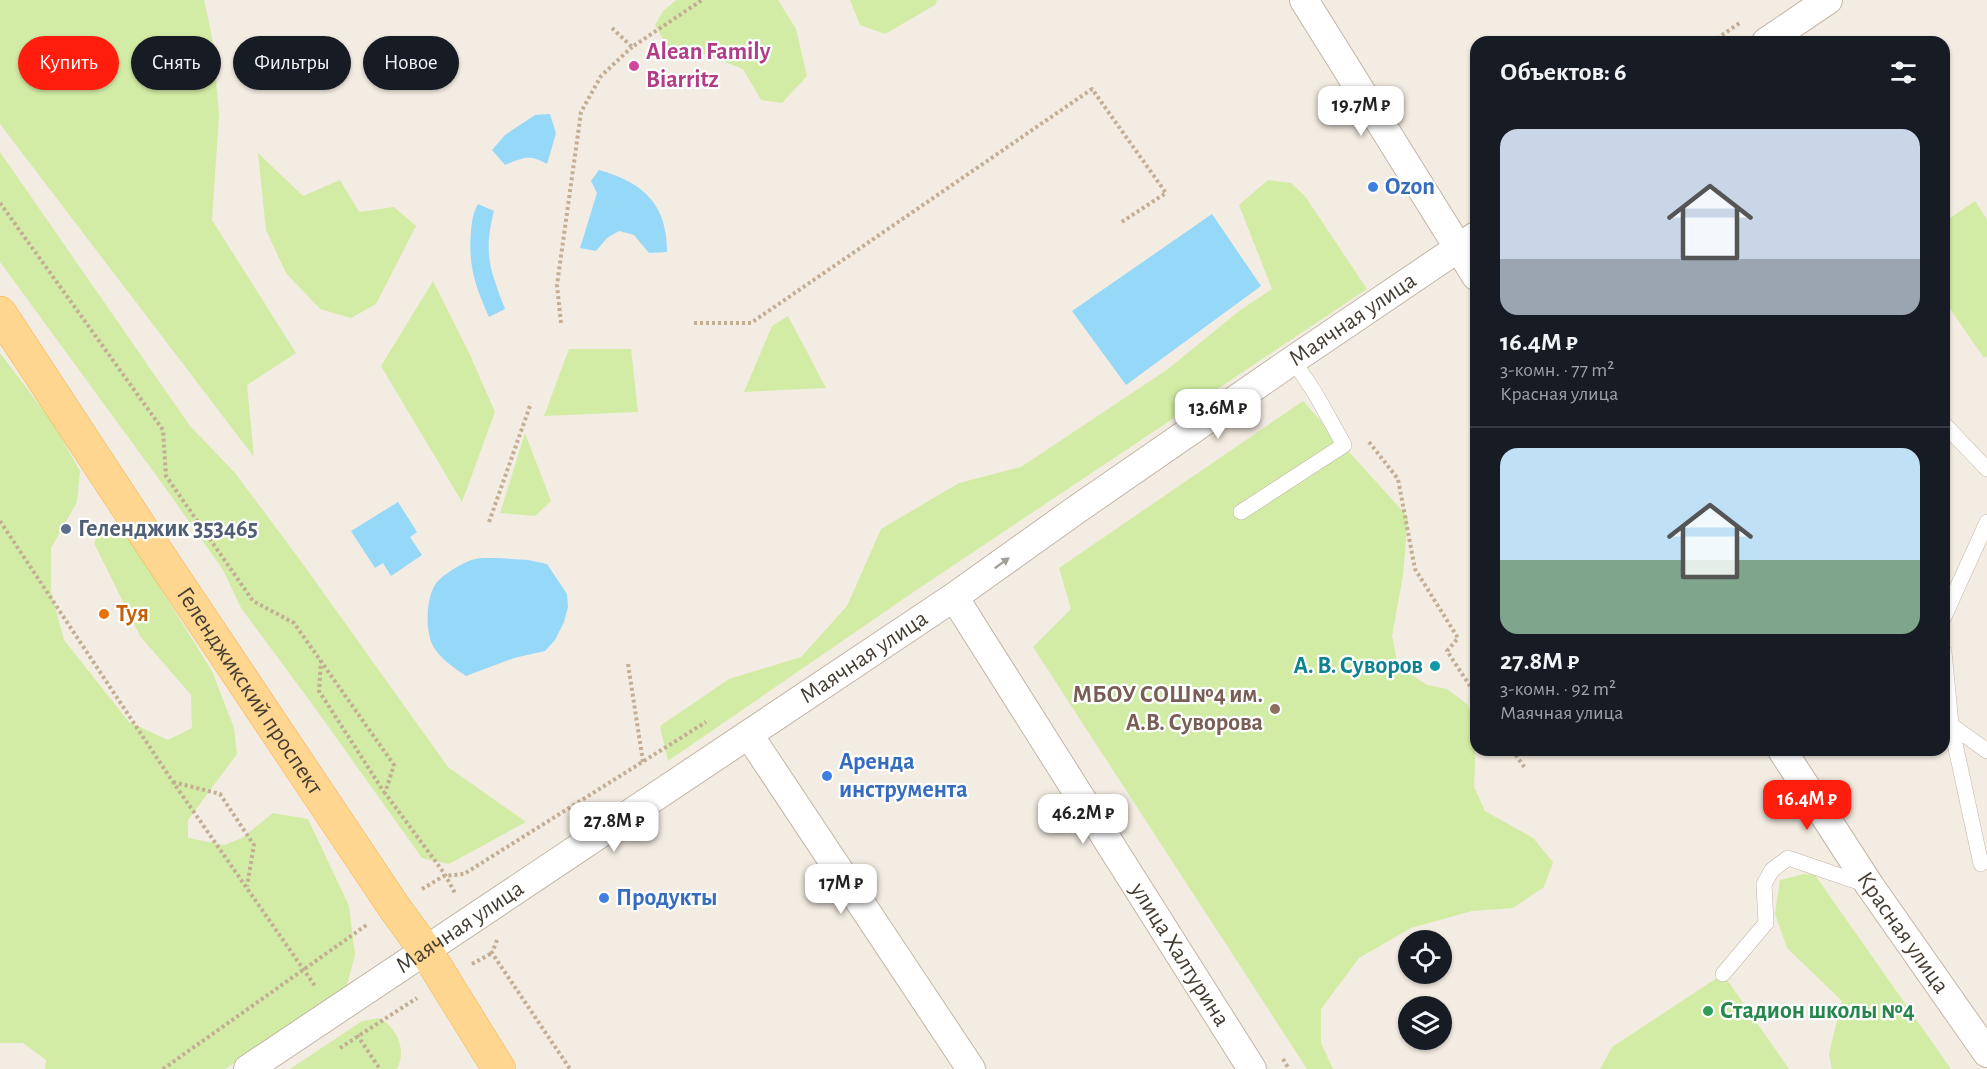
<!DOCTYPE html>
<html lang="ru">
<meta charset="utf-8">
<style>
:root{--surface:#171b24;--page:#20242c;--text:#f1f3f6;--muted:#9ea1a6;--line:#363941;--accent:#ff1d0d}
body{margin:0;font-family:"Alegreya Sans",sans-serif;background:var(--page);color:var(--text);height:100vh;display:flex;flex-direction:column;font-size:22px;white-space:nowrap}
*{box-sizing:border-box;margin:0}
p{font-size:20px;color:var(--muted)}
.icon{flex:none;width:33px;height:33px;fill:none;stroke:currentColor;stroke-width:2;stroke-linecap:round;stroke-linejoin:round}
.map{position:relative;flex:1;overflow:hidden}
.sheet{position:absolute;left:1470px;top:36px;width:480px;height:720px;display:flex;flex-direction:column;background:var(--surface);border-radius:18px;box-shadow:0 2px 4px #0004}
.sheet>*{flex:none}
.top-card{position:absolute;left:18px;top:36px;width:570px;height:54px;display:flex;gap:12px}
.buttons{position:absolute;left:1398px;top:930px;display:grid;gap:12px}
.buttons a{display:grid;place-items:center;width:54px;height:54px;border-radius:50%;background:var(--surface);box-shadow:0 2px 4px #0004;font-size:30px}
.price{position:absolute;translate:-50% -51px;padding:0 14px;border-radius:12px;background:#fff;color:#222;font-size:20px;line-height:39px;filter:drop-shadow(0 2px 3px #0008)}
.price::after{content:'';position:absolute;left:50%;top:36px;width:18px;height:14px;margin-left:-9px;background:inherit;clip-path:polygon(0 0,100% 0,50% 100%)}
.price.on{background:var(--accent);color:#fff}
ul{padding:0;list-style:none}
li{display:grid;align-content:center;gap:12px;height:318px;padding:0 30px}
li+li{border-top:2px solid var(--line)}
li span{display:grid;place-items:center;height:186px;border-radius:18px;color:#555}
li>.icon{margin-inline-start:auto}
span .icon{width:108px;height:108px;fill:#fffc;stroke-width:1}
li b{font-size:26px}
h2{display:flex;justify-content:space-between;align-items:center;height:72px;padding:0 30px;font-size:26px}
.tag{padding:0 21px;border-radius:27px;background:var(--surface);box-shadow:0 2px 4px #0004;font-size:21px;line-height:54px}
.tag.on{background:var(--accent);color:#fff}
.map>svg:first-child{display:block}
.green{fill:#d2eca5}
.water{fill:#96d8f8}
.lines{fill:none;stroke-linecap:round;stroke-linejoin:round}
.service-casing{stroke:#c2b6a7;stroke-width:16}
.minor-casing{stroke:#c2b6a7;stroke-width:30}
.primary-casing{stroke:#f0b353;stroke-width:34}
.path{stroke:#c3ae93;stroke-width:4;stroke-dasharray:3 3;stroke-linecap:butt}
.service{stroke:#fff;stroke-width:15}
.minor{stroke:#fff;stroke-width:28}
.primary{stroke:#ffd68f;stroke-width:33}
.oneway{fill:#a29e98}
.hotel-dot{fill:#d1479c;stroke:#fff;stroke-width:2}
.shop-dot{fill:#3f7fe0;stroke:#fff;stroke-width:2}
.service-dot{fill:#5c6f8a;stroke:#fff;stroke-width:2}
.food-dot{fill:#e8710a;stroke:#fff;stroke-width:2}
.culture-dot{fill:#0f9aa8;stroke:#fff;stroke-width:2}
.education-dot{fill:#8d6e63;stroke:#fff;stroke-width:2}
.leisure-dot{fill:#2e9e5b;stroke:#fff;stroke-width:2}
.labels{text-anchor:middle;dominant-baseline:central;stroke-width:4.5;stroke-linejoin:round;paint-order:stroke}
.hotel-label{font-size:24px;font-weight:bold;fill:#b23c85;stroke:#fff;text-anchor:start}
.shop-label{font-size:24px;font-weight:bold;fill:#366cbe;stroke:#fff;text-anchor:start}
.street-label{font-size:24px;fill:#453c32;stroke:#fff}
.service-label{font-size:24px;font-weight:bold;fill:#4e5e75;stroke:#fff;text-anchor:start}
.food-label{font-size:24px;font-weight:bold;fill:#c56008;stroke:#fff;text-anchor:start}
.culture-label{font-size:24px;font-weight:bold;fill:#0d838f;stroke:#fff;text-anchor:end}
.education-label{font-size:24px;font-weight:bold;fill:#785e54;stroke:#fff;text-anchor:end}
.leisure-label{font-size:24px;font-weight:bold;fill:#27864d;stroke:#fff;text-anchor:start}
</style>
<div class="map">
<svg width="1987" height="1069" viewBox="0 0 1987 1069">
<rect width="100%" height="100%" fill="#f3ece2"/>
<!-- green -->
<path class="green" d="M0,0H204L213,42L219,115L212,220L296,353L247,385L254,457L0,124Z
M676,0H778L796,29L807,76L782,103L761,100L743,69L705,54L674,58L655,25L663,11Z
M850,0H937L935,5L885,34L860,25Z
M0,152L190,426L235,473L300,560L448,767L526,822L449,864L422,858L315,708L241,608L223,570L169,493L0,262Z
M258,153L303,196L340,180L359,212L394,207L416,226L376,304L351,318L320,309L286,273L266,230Z
M1268,180L1291,183L1305,196L1367,289L915,591L668,761L660,726L729,679L801,657L847,606L881,529L959,483L1021,467L1168,369L1239,311L1272,289L1239,205Z
M1975,201L1987,219V356L1984,358L1944,300V222Z
M433,281L470,355L495,412L462,502L381,366Z
M788,316L826,388L744,392L772,326Z
M569,349H631L638,412L544,416Z
M0,353L53,423L80,471L77,502L51,548V592L64,640L129,722L168,740L192,728L191,695L140,636L94,543L102,528L125,531L212,671L234,728L237,754L188,820V838L224,845L242,838L273,813L308,819L349,906L355,955L346,988L225,1069H45L46,1060L23,1043H0Z
M1303,401L1408,517L1403,575L1392,636L1398,665L1427,685L1447,689L1468,705L1476,738L1474,787L1485,811L1533,838L1553,862L1544,887L1513,908L1472,911L1411,928L1359,958L1321,1009V1043L1333,1069H1307L1033,647L1071,609L1059,568Z
M525,433L551,501L535,516L500,513Z
M1804,874L1815,875L1951,1069H1832L1829,1054L1842,1001L1787,948L1775,914L1780,880Z
M1723,974L1789,1069H1600L1612,1047Z
M380,1018C397,1029 407,1049 397,1069H290L362,1021Z"/>
<!-- water -->
<path class="water" d="M550,114L556,133L547,164C529,154 524,157 505,165L492,150L505,135L535,115Z
M599,170C644,183 667,204 667,252L649,253L634,235L619,231L607,238L596,251L580,248L597,193L591,181Z
M478,204L494,211C483,253 490,270 505,309L489,317C475,286 468,265 471,231C472,220 473,213 478,204Z
M1212,214L1261,286L1126,385L1072,311Z
M398,502L417,532L410,537L422,555L391,576L383,563L375,568L351,531Z
M497,558L528,560L547,564L567,594L568,607L564,622L555,640L545,651L514,658L466,676C454,668 438,657 432,644C425,629 426,593 438,581C446,573 459,565 469,561C477,557 489,558 497,558Z"/>
<g class="lines">
<!-- service casing -->
<g class="service-casing">
<path id="service" d="M1944,424L1987,469
M1241,512L1344,445L1315,393L1293,360
M1944,617L1987,522
M1944,652L1951,725L1981,864
M1951,725L1987,751
M1723,974L1766,923L1764,884L1772,870L1788,858L1867,885"/>
</g>
<!-- minor casing -->
<g class="minor-casing">
<g id="minor">
<path d="M1304,0L1476,276"/>
<path d="M1766,42L1828,0"/>
<path id="s1" d="M954,597L1252,1069"/>
<path d="M749,735L971,1069"/>
<path id="s2" d="M1782,750L1870,886L1987,1053"/>
<path id="s3" d="M248,1069L954,597L1073,512L1293,360L1476,236"/>
</g>
</g>
<!-- primary casing -->
<g class="primary-casing">
<g id="primary">
<path id="s4" d="M0,313L154,548L394,907L426,951L499,1069"/>
</g>
</g>
<!-- path -->
<path class="path" d="M612,28L632,47L702,0
M1712,42L1741,22
M0,203L163,430L166,476L253,601L294,623L394,765L385,793L444,873L455,893
M561,323L557,285L581,112L601,76L632,47
M694,323H751L1092,89L1166,193L1120,223
M1369,442L1398,479L1415,569L1458,638L1447,651L1476,695
M0,521L173,782L315,986
M489,522L531,403
M321,660L319,691L384,792
M628,664L643,762
M1512,750L1525,768
M173,782L220,794L254,845L247,886
M422,889L444,876L464,874L706,722
M497,940L492,953L570,1069
M472,964L492,953L491,951
M357,1035L380,1069
M340,1048L417,998
M1283,1059L1289,1069
M163,1069L368,924"/>
<!-- service -->
<use href="#service" class="service"/>
<!-- minor -->
<use href="#minor" class="minor"/>
<!-- primary -->
<use href="#primary" class="primary"/>
</g>
<!-- one-way arrows -->
<defs><path id="oneway-solid" d="M-6-.8H1V-3.2L6.5 0L1 3.2V.8H-6Z" transform="scale(1.5)"/></defs>
<use class="oneway" href="#oneway-solid" transform="translate(1002 563) rotate(-36)"/>
<!-- markers -->
<circle class="hotel-dot" cx="634" cy="66" r="6"/>
<g class="shop-dot">
<circle cx="1373" cy="187" r="6"/>
<circle cx="827" cy="776" r="6"/>
<circle cx="604" cy="898" r="6"/>
</g>
<circle class="service-dot" cx="66" cy="529" r="6"/>
<circle class="food-dot" cx="104" cy="614" r="6"/>
<circle class="culture-dot" cx="1435" cy="666" r="6"/>
<circle class="education-dot" cx="1275" cy="709" r="6"/>
<circle class="leisure-dot" cx="1708" cy="1011" r="6"/>
<g class="labels">
<!-- hotel labels -->
<g class="hotel-label">
<text x="646" y="52">Alean Family<tspan x="646" dy="28">Biarritz</tspan></text>
</g>
<!-- shop labels -->
<g class="shop-label">
<text x="1385" y="187">Ozon</text>
<text x="839" y="762">Аренда<tspan x="839" dy="28">инструмента</tspan></text>
<text x="616" y="898">Продукты</text>
</g>
<!-- street labels -->
<g class="street-label">
<text stroke="none"><textPath href="#s3" startOffset="1335">Маячная улица</textPath></text>
<text stroke="none"><textPath href="#s3" startOffset="741">Маячная улица</textPath></text>
<text stroke="none"><textPath href="#s4" startOffset="453">Геленджикский проспект</textPath></text>
<text stroke="none"><textPath href="#s3" startOffset="255">Маячная улица</textPath></text>
<text stroke="none"><textPath href="#s2" startOffset="219">Красная улица</textPath></text>
<text stroke="none"><textPath href="#s1" startOffset="423">улица Халтурина</textPath></text>
</g>
<!-- service labels -->
<g class="service-label">
<text x="78" y="529">Геленджик 353465</text>
</g>
<!-- food labels -->
<g class="food-label">
<text x="116" y="614">Туя</text>
</g>
<!-- culture labels -->
<g class="culture-label">
<text x="1423" y="666">А. В. Суворов</text>
</g>
<!-- education labels -->
<g class="education-label">
<text x="1263" y="695">МБОУ СОШ№4 им.<tspan x="1263" dy="28">А.В. Суворова</tspan></text>
</g>
<!-- leisure labels -->
<g class="leisure-label">
<text x="1720" y="1011">Стадион школы №4</text>
</g>
</g>
</svg>
<div class="buttons">
<a><svg class="icon" aria-label="locate" viewBox="0 0 24 24"><circle cx="12" cy="12" r="6"/><path d="M12 2v4M12 18v4M2 12h4M18 12h4"/></svg></a>
<a><svg class="icon" aria-label="layers" viewBox="0 0 24 24"><path d="M12 4l9 5-9 5-9-5zM3 14l9 5 9-5"/></svg></a>
</div>
<b class="price" style="left:1361px;top:137px">19.7M ₽</b>
<b class="price" style="left:1218px;top:440px">13.6M ₽</b>
<b class="price on" style="left:1807px;top:831px">16.4M ₽</b>
<b class="price" style="left:1083px;top:845px">46.2M ₽</b>
<b class="price" style="left:614px;top:853px">27.8M ₽</b>
<b class="price" style="left:841px;top:915px">17M ₽</b>
<div class="top-card">
<a class="tag on">Купить</a>
<a class="tag">Снять</a>
<a class="tag">Фильтры</a>
<a class="tag">Новое</a>
</div>
<section class="sheet">
<h2>Объектов: 6<svg class="icon" aria-label="filters" viewBox="0 0 24 24"><path d="M4 7h16M4 17h16"/><circle cx="9" cy="7" r="2"/><circle cx="15" cy="17" r="2"/></svg></h2>
<ul>
<li><span style="background:linear-gradient(#c9d6e8 70%,#9aa5b1 0)"><svg class="icon" aria-label="home" viewBox="0 0 24 24"><path d="M3 11l9-7 9 7M6 9v11h12V9"/></svg></span><div><b>16.4M ₽</b><p>3-комн. · 77 m²</p><p>Красная улица</p></div></li>
<li><span style="background:linear-gradient(#bfe0f5 60%,#7fa58c 0)"><svg class="icon" aria-label="home" viewBox="0 0 24 24"><path d="M3 11l9-7 9 7M6 9v11h12V9"/></svg></span><div><b>27.8M ₽</b><p>3-комн. · 92 m²</p><p>Маячная улица</p></div></li>
</ul>
</section>
</div>
